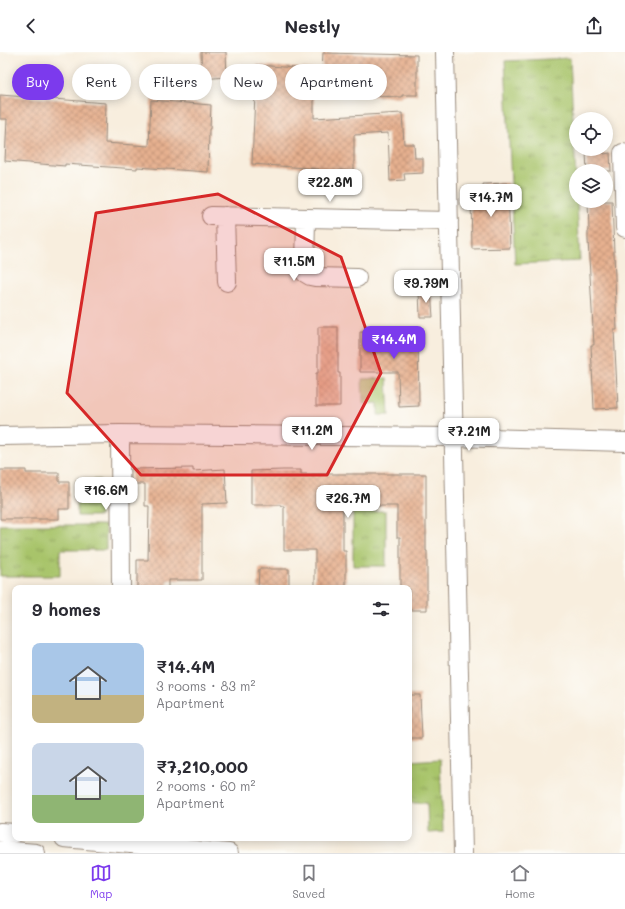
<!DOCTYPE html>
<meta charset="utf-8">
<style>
:root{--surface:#fff;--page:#f2f2f3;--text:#2b2b33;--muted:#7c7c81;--line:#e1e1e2;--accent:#7c3aed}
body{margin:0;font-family:Mali,sans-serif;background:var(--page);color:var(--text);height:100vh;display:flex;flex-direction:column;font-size:15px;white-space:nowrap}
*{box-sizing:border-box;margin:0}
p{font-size:13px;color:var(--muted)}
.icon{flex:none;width:22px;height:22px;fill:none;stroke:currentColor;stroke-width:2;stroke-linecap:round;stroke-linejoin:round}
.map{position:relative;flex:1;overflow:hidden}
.details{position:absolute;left:12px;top:533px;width:400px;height:256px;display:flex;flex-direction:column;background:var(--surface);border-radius:8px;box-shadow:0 2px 10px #0003}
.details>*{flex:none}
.top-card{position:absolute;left:12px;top:12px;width:400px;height:36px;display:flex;gap:8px}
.controls{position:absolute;left:569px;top:60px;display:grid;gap:8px}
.controls a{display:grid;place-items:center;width:44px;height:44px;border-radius:50%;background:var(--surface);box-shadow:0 2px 10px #0003;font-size:20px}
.price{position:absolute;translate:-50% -34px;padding:0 9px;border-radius:8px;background:#fff;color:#222;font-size:13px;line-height:26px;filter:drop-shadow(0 1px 2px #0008)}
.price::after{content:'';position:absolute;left:50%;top:24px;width:12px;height:9px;margin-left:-6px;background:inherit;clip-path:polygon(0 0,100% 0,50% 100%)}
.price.active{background:var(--accent);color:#fff}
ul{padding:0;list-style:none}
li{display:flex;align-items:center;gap:12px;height:100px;padding:0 20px}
li span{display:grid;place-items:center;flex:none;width:112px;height:80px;border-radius:8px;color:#555}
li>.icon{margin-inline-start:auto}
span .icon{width:48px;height:48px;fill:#fffc;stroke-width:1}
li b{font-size:17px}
h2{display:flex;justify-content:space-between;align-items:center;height:48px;padding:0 20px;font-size:17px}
.tag{padding:0 14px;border-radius:18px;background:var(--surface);box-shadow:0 2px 10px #0003;font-size:14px;line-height:36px}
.tag.active{background:var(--accent);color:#fff}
header{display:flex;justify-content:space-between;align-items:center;height:52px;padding:0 20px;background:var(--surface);font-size:18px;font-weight:700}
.dock{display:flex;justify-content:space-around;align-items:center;height:56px;border-top:1px solid var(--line);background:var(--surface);font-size:11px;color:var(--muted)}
.dock a{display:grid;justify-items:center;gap:2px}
.dock .active{color:var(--accent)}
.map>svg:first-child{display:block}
.grass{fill:url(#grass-tufts);stroke:#727744}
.building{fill:url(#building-cross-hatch)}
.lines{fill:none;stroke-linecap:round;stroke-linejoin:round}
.minor-casing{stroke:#9a8c7e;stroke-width:20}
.minor{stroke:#fff;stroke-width:18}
.marked{fill:#d62828;fill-opacity:0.2;stroke:#d62828;stroke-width:3;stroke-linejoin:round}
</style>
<header><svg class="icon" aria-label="back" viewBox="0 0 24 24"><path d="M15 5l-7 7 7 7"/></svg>Nestly<svg class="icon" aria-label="share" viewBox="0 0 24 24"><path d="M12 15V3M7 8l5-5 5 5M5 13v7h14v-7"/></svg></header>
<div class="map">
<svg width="625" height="801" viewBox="0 0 625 801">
<defs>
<pattern id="grass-tufts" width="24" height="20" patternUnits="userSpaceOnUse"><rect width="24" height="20" fill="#a8c46a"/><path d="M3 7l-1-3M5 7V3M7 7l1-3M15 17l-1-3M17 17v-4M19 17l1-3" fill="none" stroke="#8a9f57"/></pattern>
<pattern id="building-cross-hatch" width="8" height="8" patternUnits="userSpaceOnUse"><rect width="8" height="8" fill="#e6b08f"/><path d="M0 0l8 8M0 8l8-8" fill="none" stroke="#bc8f74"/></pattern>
</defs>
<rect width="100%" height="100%" fill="#fdfcf7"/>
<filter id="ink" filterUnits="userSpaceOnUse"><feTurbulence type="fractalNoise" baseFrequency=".025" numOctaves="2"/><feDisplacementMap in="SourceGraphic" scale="8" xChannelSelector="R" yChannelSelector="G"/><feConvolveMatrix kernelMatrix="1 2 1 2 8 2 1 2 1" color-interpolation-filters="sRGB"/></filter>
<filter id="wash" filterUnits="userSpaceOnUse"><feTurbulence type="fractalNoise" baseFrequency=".012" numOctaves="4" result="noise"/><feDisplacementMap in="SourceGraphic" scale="16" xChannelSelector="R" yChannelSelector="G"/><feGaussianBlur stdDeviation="0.9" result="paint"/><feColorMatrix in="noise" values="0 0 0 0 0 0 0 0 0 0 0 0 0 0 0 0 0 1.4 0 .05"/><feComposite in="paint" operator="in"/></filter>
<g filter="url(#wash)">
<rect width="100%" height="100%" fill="#f8eede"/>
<!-- grass -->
<path class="grass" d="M570,6L576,128V149H577L580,209L515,212L505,9Z
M387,326L389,363H378V351L363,352L362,327Z
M77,428H100V464H77Z
M353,459H386V514H353Z
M0,473H106V498H60V524H0Z
M440,707L443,780L428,781L427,751H409V709Z"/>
<g id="blocks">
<!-- building -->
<path class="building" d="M201,0H226L227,25L202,27Z
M323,1L417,3V43H402V45L314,42V66L402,61L404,92H414L415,106H423V121L404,122L405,128L390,129L388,81L354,83V118L319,120V117L252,112L255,42L256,43L257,13L322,18Z
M0,43L106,51L105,91L149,94L151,48L211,53L210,77H209L208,120L137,115V117L65,112V114L5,109L7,67H0Z
M604,100V102L610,101L611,119H587L586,101Z
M508,131L510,196L472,197L471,145H484L483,132Z
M588,149H612L617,278H614L618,356L594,357L591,293H594L588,188V179H589Z
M419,239H431L433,265H420Z
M318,275H338V321H340V354H316V321H318Z
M397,278H418L419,354L399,355L398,320H360V280L397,281Z
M193,416V419L225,417L227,451L202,452V528H168V536H137V508H148L149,454H145V432H131V417Z
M0,418H26V421H59V430H69V457H59V467H0Z
M283,418H301V422H426V499H427V558H409V536H400V485H397V454H343V499H346V536H315V498H284V454H281V453H251V419Z
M259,517H289V536H258Z
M409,643H420L422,686H409Z"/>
</g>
</g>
<g filter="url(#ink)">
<use href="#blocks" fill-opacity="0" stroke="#9a8c7e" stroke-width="1"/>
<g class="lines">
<!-- minor casing -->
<g class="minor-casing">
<path id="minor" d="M445,0L463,801
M623,101L625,176
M211,164L449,169
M225,164L227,230
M306,166L305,215V221L310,224L315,225L357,226
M120,382L121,536
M0,384L120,382L454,385L625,390
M0,780L15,781
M64,786L229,801
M0,798L36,801"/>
</g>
<!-- minor -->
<use href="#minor" class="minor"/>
</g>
</g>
<!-- marked area -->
<path class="marked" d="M218,142L341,205L381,321L327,423H141L67,341L96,161Z"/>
</svg>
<div class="controls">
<a><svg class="icon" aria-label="locate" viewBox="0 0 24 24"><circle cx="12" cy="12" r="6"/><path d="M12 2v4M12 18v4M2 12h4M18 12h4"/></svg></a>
<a><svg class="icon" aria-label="layers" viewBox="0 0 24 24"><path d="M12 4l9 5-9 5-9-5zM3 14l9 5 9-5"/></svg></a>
</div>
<b class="price" style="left:330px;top:151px">₹22.8M</b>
<b class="price" style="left:491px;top:166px">₹14.7M</b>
<b class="price" style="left:294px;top:230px">₹11.5M</b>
<b class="price" style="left:426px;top:252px">₹9.79M</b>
<b class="price active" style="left:394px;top:308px">₹14.4M</b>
<b class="price" style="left:312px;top:399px">₹11.2M</b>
<b class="price" style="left:469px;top:400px">₹7.21M</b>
<b class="price" style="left:106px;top:459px">₹16.6M</b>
<b class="price" style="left:348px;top:467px">₹26.7M</b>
<div class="top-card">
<a class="tag active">Buy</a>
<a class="tag">Rent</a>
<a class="tag">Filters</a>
<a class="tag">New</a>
<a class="tag">Apartment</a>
</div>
<section class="details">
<h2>9 homes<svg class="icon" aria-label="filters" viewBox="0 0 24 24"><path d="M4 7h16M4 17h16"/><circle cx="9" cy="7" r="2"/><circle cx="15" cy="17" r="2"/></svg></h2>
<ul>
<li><span style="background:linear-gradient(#a9c7e8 65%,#c2b280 0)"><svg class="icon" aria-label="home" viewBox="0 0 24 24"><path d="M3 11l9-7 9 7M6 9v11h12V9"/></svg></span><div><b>₹14.4M</b><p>3 rooms · 83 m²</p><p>Apartment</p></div></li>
<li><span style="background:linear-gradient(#c9d6e8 65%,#8fb573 0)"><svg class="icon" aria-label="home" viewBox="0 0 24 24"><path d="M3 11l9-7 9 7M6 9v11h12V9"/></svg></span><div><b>₹7,210,000</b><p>2 rooms · 60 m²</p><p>Apartment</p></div></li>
</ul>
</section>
</div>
<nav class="dock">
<a class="active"><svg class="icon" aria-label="map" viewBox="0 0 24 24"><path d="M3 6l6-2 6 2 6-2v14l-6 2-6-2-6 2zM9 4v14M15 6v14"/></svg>Map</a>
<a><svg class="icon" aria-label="saved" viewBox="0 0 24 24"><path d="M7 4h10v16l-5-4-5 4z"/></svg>Saved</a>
<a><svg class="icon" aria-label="home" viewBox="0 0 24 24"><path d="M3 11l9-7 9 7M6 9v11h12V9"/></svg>Home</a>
</nav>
